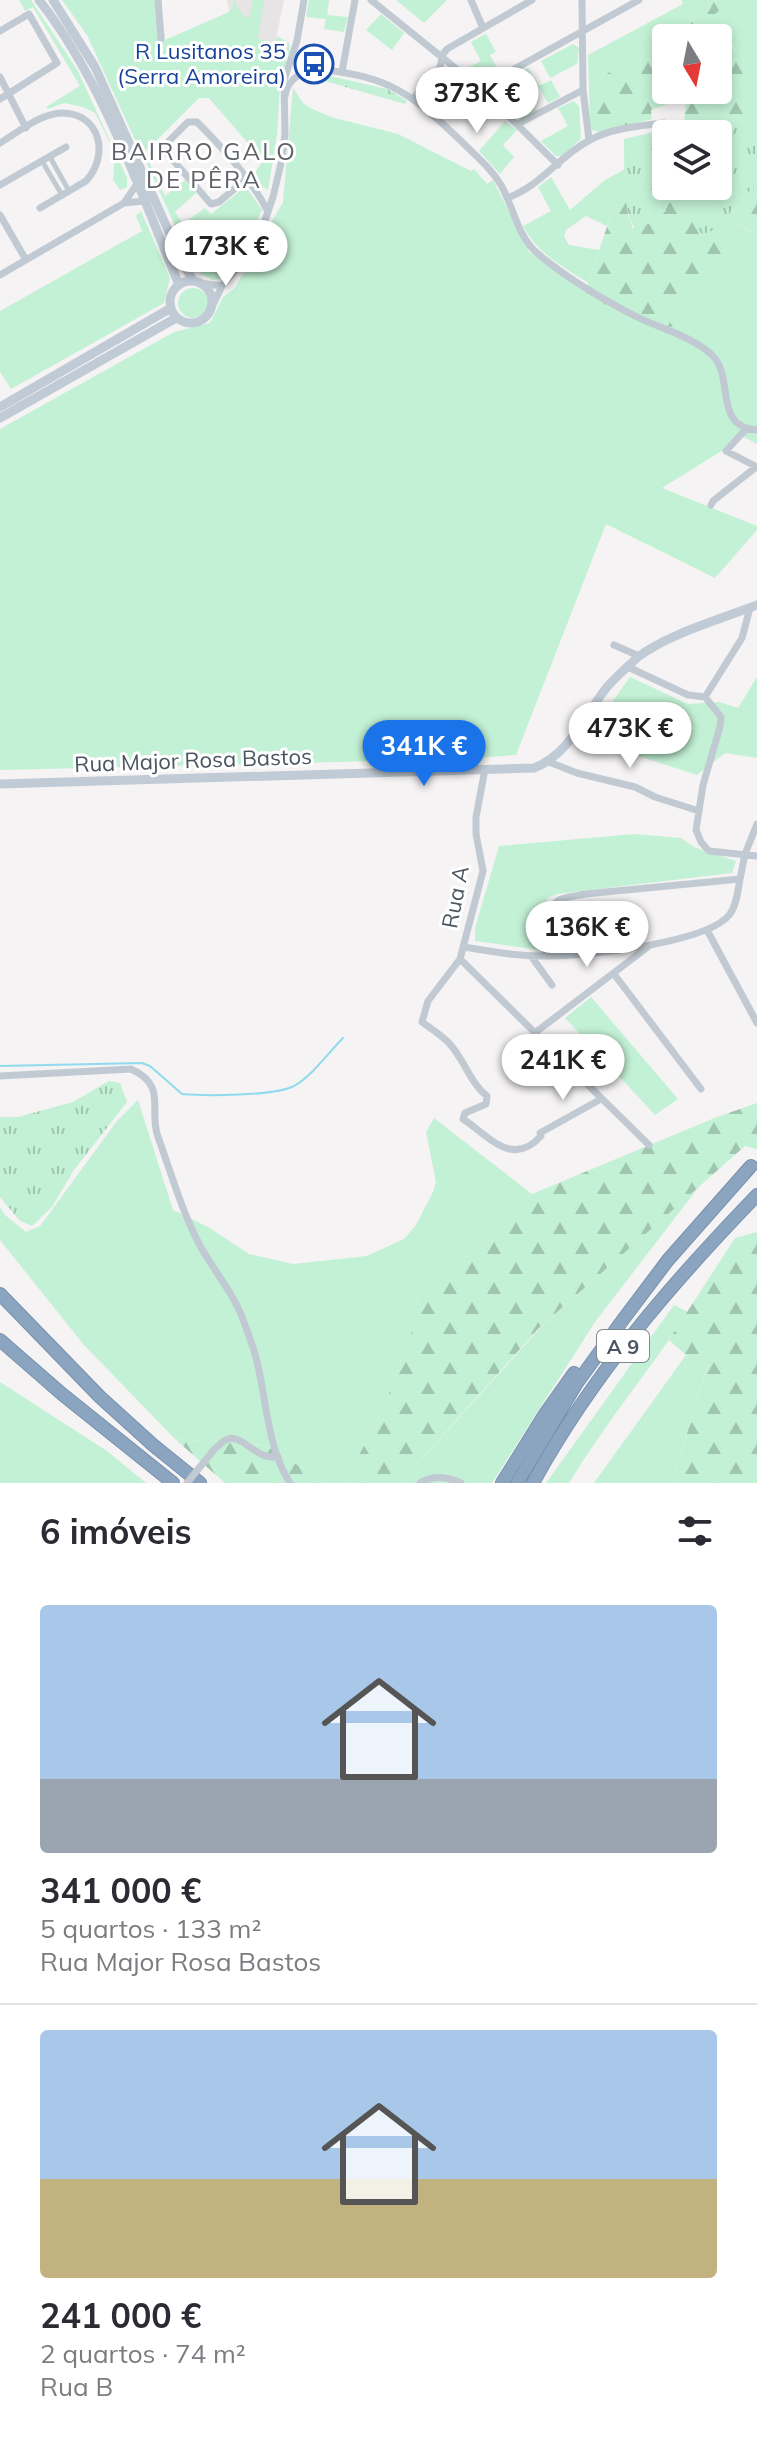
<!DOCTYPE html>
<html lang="pt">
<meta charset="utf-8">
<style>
:root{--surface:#fff;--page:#f2f2f3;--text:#2b2b33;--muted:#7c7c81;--line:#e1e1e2;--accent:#1a73e8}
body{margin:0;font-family:Mulish,sans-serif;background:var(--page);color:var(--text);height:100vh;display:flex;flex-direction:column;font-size:30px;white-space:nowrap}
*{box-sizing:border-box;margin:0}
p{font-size:26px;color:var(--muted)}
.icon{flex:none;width:44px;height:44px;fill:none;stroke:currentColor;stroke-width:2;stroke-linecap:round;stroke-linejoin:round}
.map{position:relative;height:1483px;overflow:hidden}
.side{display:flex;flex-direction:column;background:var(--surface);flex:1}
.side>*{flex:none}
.needle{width:52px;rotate:170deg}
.buttons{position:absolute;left:652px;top:24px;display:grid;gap:16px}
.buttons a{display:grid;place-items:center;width:80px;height:80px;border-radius:8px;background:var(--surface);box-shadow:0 4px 12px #0003;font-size:40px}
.price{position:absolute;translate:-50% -68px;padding:0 18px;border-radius:28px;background:#fff;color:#222;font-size:26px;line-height:52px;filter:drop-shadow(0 2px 4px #0008)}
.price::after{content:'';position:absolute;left:50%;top:48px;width:24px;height:18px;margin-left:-12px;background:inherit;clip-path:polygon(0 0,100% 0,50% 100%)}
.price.active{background:var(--accent);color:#fff}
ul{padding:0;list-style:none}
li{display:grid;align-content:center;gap:16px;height:424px;padding:0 40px}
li+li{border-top:2px solid var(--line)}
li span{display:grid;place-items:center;height:248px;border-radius:8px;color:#555}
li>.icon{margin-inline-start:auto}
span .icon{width:144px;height:144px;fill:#fffc;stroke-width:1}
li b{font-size:34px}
h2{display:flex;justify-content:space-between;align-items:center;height:96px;padding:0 40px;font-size:34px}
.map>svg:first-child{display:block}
.education{fill:#e6e4e5}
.grass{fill:#c3f1d5}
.forest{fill:url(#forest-firs);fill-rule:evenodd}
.park{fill:url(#park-tufts)}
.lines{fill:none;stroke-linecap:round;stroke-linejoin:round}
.stream{stroke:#90daee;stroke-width:2}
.motorway-casing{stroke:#7690ad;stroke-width:14}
.pedestrian{stroke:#c1cad2;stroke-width:5}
.minor{stroke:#c1cad2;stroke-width:7}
.secondary{stroke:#c1cbd6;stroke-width:9}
.motorway{stroke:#8ba5c1;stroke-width:12}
.minor-bridge{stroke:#c1cad2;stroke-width:7}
.labels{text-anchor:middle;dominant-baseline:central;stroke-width:6;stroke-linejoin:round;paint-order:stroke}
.shield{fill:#fff;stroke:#808990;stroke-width:2}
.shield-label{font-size:20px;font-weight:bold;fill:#4a5661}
.transit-label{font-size:22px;fill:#164399;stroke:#fff;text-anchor:end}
.street-label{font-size:22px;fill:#4a5661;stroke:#fff}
.neighbourhood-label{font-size:24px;letter-spacing:2px;fill:#5f6368;stroke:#fff}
</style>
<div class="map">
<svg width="757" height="1483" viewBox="0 0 757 1483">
<defs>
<pattern id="forest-firs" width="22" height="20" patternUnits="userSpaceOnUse" patternTransform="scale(2)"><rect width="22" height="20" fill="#c3f1d5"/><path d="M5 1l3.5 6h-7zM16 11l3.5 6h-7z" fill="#a0c6b0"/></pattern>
<pattern id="park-tufts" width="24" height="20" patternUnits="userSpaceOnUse" patternTransform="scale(2)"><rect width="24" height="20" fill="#c3f1d5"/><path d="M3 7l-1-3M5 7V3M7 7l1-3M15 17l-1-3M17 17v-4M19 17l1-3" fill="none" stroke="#a0c6b0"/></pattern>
</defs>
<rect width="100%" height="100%" fill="#f5f3f3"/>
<!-- education -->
<path class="education" d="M227,0H284L275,44L258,38L229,12Z"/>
<!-- grass -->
<path class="grass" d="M19,0H31L78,71L127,178V187L120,190L113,180L115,153L95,113L83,107L64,103L48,109L46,107L80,86L33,7L25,11Z
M62,0H161L165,40L229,12L234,5V0H236L235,4L244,17H249L253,0H264L258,38L275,44L277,36L289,43L290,48L280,84L277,135L268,190L250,179L263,161L209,98H199L142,155L87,35Z
M309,0H329L327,15L348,17L344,32L324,29L326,19L306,17Z
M396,0H447L424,23Z
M681,0H708L711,8L589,85L588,55L683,4Z
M716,0H757V183L732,212L718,186V177L735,50L714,13L720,9Z
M381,14L404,33L392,50L366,30Z
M486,34L496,52L490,55L499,72L480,83L463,70L481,61L471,42Z
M573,44L579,48L577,64L550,78L541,61Z
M528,68L539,86L551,80L560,97L548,103L539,87L528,92L536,110L522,119H518L503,105L528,92L518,73Z
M293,88L303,103L310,108L334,118L398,134L471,171L474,169L487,184L493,180L529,252L585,292L636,324L717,237L731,219L750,231L757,228V444L744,437L662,488L757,526V530L715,578L606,524L516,755L463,759L0,770V429L174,332L210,323L223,297L235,288L283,202Z
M574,101L579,106L581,139L561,156H556L541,141L568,126L558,108Z
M505,121L517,130L503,145L514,157L500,174L479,151Z
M677,125L678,134H666V150L658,159H653L654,128L657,130L662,127Z
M156,147L160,152L149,162L165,196L185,180L196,193L175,212L183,224L205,208L211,214L244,188L248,190L262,210L244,246L219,279L212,280L195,270L144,157Z
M625,169L627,200L613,209L607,226L586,216L566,230L564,236L569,245L599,250L588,283C562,266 538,254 523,226L551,211L538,187L551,177L570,210L605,180Z
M141,211L170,278L164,303L11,389L0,372V311L142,231L136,216Z
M178 303a15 15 0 1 1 30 0a15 15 0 1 1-30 0Z
M630,677L688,704L719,702L738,708L757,677V758L725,753L697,775L586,739Z
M634,834L681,838L694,847L736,861L732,873L557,894L547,898L540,950L475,941V928L499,846Z
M591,997L678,1099L655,1115L565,1018Z
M138,1100L173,1210L208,1227L249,1254L293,1264L367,1256L404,1239L416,1225L433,1192L436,1182L426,1132L434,1118L532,1194L496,1239L438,1273L417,1298L413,1328L382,1412L344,1483H327L265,1445L175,1439L84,1345L0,1240V1207L5,1215L26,1232L40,1226L117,1121Z
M701,1184L595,1322L492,1483H400L543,1325Z
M674,1305L688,1312C650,1370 605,1423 569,1483H546Z
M686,1355L708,1363L672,1483H594Z
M0,1382L107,1451L146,1483H0Z"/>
<!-- forest -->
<path class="forest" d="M708,0H716L721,9L715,14L744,69L745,127L718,134H678L677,125H684L686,97L651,110L652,119L600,132L592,130L590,126L589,85L711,8ZM666,38H718V90H666Z
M666,150V186H712L732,212L757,183V228L751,231L731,219L718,237L729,252L674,327L636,324L585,292L613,209L627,200L628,215L633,229L656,189L653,159L658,158Z
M757,1103V1149L745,1146L538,1329L400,1483H344L382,1412L413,1328L417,1298L438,1273L496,1239L532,1194L717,1117Z
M757,1232V1483H672L708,1364L686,1355L669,1340L735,1238Z
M175,1439L265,1445L327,1483H225Z"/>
<!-- park -->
<path class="park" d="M321,74L387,89L407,101L405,104L318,79Z
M728,122L757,128V183L714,230L703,234L698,231L692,203L687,197L685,186H718V134H678L677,125Z
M654,132C653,163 654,184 666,211L638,231C621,219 625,163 624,142V139Z
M109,1081L120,1083L127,1102L74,1170L52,1207L32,1226L20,1221L0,1197V1117H18L73,1102Z"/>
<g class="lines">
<!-- stream -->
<path class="stream" d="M0,1066L142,1063L150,1066L182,1094C204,1096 275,1096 294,1086C313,1075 328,1053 343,1038"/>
<!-- motorway casing -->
<g class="motorway-casing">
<path id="motorway" d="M0,1294L100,1397L153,1445L200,1483
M0,1340L62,1394L173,1483
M502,1483L545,1414L574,1373
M517,1483L577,1383L622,1321L668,1260L751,1166
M533,1483C592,1375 672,1283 757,1195"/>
</g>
<!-- pedestrian -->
<path class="pedestrian" d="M50,157L69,191
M42,161L62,195"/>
<!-- minor -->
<path class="minor" d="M158,0L161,39
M371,0L480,88L558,165
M471,0L483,28
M582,0L583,90L589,140
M0,31L29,14L57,63L0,99
M342,72L355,0
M0,77L26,128
M480,88L639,0
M285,96C287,79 302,71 318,69C390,77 409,92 460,140C475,155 490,167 501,185C514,208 517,236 538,254C567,278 602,299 635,316C661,329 689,335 711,354C736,377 712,427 757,430
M414,98L440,67L443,54L447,49L532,0
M518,124L583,90
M0,143C17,133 41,113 62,113C100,113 110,155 86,181L40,208
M246,179L219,202L211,204L166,152L167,143L188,122H197C222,147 253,181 268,212
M0,185L66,147
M507,198C541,186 560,155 590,140C612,128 640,126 664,123
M124,203L137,184
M0,215L26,260
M0,275L124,203L144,201
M200,283L222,286
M211,309L222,286L238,267L252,246L264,223L273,197L282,159L285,134L284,80L297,41L304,0
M746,429L726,451L757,467
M711,505L713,501L756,467
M750,608L742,638L705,697L721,717L720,727L703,785L696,830L701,842L709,851L757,856
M614,645L639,656
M628,667L688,695L705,697
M549,762L577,773L635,787L655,797L699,811
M485,769L476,817V834L483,871L460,959L649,1145
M707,930L757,1023
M463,947C491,951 520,957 549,956C586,956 709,943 730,914C737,904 738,890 740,879
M531,956L552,985
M546,956C547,940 543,910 559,900C566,896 577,896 585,894L740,879L745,854L757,824
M460,959L428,1001L422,1022C430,1028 440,1034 448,1042C464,1058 469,1082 487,1096L486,1104L465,1113L463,1119C489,1136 512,1168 541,1136L540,1133L601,1099
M614,974L701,1089
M536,1032L649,946
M0,1076L131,1069C168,1086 148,1108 158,1137C172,1175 183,1216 203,1251C218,1276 236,1297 245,1325C250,1338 255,1352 258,1366C267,1405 268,1449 290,1483
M212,1452C216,1448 223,1440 228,1439C243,1434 255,1460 278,1457
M420,1483C433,1475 448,1477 461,1483"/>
<!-- secondary -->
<path class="secondary" d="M39,0C102,80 140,191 179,285
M53,0L95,67L181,259L193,281
M170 302a21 21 0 1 1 42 0a21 21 0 1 1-42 0Z
M0,407L171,308
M0,418L176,318
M0,784L534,768C570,754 584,716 607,687C616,677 628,666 638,657C668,634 721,619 757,605"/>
<!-- motorway -->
<use href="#motorway" class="motorway"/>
<!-- minor-bridge -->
<path class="minor-bridge" d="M187,1483L212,1452"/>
</g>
<!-- icons -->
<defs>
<g id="bus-ring" transform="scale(2)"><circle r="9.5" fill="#fff" stroke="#1a4fb4" stroke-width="1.5"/><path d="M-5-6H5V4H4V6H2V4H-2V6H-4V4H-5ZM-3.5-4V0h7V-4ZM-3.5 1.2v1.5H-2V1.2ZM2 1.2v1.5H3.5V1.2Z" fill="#1a4fb4"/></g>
</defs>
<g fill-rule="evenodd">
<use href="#bus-ring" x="314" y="64"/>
</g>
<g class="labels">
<!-- shield labels -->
<rect class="shield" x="597" y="1330" width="52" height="32" rx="6"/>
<g class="shield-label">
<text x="623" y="1346">A 9</text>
</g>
<!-- transit labels -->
<g class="transit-label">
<text x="286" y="51">R Lusitanos 35<tspan x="286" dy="25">(Serra Amoreira)</tspan></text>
</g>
<!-- street labels -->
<g class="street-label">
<text transform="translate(193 760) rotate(-2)">Rua Major Rosa Bastos</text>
<text transform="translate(455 897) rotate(-79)">Rua A</text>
</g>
<!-- neighbourhood labels -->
<g class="neighbourhood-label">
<text x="204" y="151">BAIRRO GALO<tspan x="204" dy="28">DE PÊRA</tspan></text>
</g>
</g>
</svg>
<div class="buttons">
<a><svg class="needle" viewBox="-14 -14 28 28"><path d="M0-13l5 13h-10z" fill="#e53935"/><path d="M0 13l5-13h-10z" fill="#7c7c81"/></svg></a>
<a><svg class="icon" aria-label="layers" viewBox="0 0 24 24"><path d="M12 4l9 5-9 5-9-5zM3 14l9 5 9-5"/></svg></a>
</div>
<b class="price" style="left:477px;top:135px">373K €</b>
<b class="price" style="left:226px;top:288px">173K €</b>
<b class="price" style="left:630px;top:770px">473K €</b>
<b class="price active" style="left:424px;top:788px">341K €</b>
<b class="price" style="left:587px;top:969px">136K €</b>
<b class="price" style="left:563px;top:1102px">241K €</b>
</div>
<section class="side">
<h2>6 imóveis<svg class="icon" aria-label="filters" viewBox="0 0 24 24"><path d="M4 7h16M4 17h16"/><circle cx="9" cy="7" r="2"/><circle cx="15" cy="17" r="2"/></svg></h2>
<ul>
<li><span style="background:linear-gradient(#a9c7e8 70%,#9aa5b1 0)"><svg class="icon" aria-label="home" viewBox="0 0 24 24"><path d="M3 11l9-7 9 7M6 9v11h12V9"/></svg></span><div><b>341 000 €</b><p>5 quartos · 133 m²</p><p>Rua Major Rosa Bastos</p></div></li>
<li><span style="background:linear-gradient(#a9c7e8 60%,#c2b280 0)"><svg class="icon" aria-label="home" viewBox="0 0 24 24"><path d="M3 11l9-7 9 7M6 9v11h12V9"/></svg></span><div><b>241 000 €</b><p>2 quartos · 74 m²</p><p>Rua B</p></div></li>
</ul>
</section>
